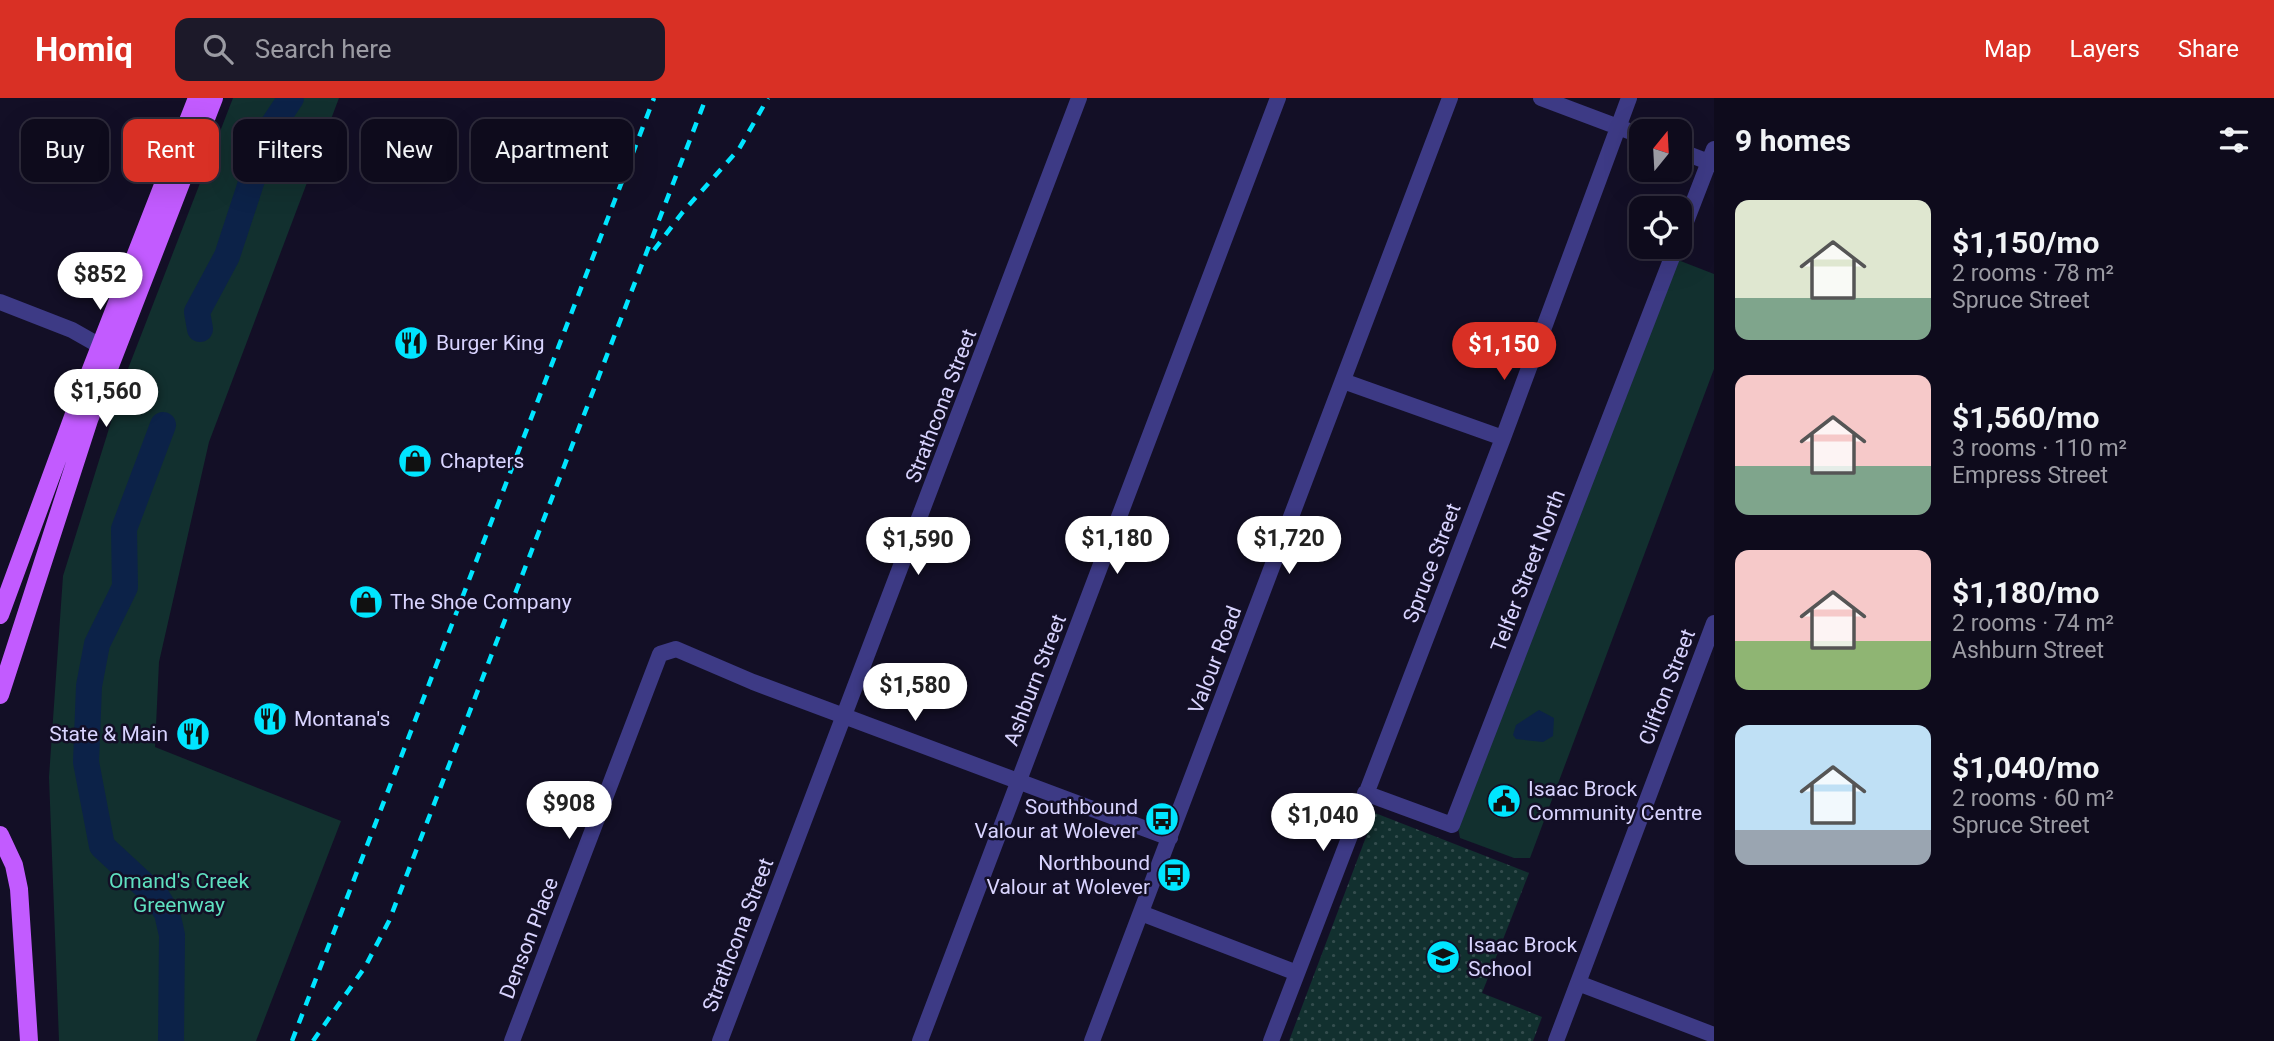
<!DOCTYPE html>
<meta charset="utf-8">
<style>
:root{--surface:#0e0b1c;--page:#1c1929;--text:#f1f3f6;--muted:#9b9ba3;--line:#2e2b3b;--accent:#d93025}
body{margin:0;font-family:Roboto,sans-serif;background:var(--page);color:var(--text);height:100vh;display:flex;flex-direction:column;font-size:26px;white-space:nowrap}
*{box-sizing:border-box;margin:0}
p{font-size:23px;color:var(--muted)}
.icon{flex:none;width:38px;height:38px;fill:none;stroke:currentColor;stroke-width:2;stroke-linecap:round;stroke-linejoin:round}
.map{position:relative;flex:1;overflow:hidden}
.panel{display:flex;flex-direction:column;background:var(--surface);width:560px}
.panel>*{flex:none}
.top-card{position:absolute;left:21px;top:21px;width:665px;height:63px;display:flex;gap:14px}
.needle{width:46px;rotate:18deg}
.tools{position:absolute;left:1629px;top:21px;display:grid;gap:14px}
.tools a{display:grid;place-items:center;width:63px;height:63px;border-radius:14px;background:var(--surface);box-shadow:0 7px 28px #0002,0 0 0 2px var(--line);font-size:35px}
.price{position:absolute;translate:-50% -60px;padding:0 16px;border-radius:24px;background:#fff;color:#222;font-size:23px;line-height:46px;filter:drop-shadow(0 2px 4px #0008)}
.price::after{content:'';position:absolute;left:50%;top:42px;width:21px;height:16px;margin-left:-10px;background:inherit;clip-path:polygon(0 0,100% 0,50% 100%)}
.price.current{background:var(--accent);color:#fff}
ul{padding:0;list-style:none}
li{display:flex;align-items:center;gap:21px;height:175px;padding:0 21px}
li span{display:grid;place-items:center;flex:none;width:196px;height:140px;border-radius:14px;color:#555}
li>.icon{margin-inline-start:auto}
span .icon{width:84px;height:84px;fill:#fffc;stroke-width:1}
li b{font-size:30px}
h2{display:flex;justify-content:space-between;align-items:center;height:84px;padding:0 21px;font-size:30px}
.chip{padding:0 24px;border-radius:14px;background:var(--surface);box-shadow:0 7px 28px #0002,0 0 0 2px var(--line);font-size:24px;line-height:63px}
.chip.current{background:var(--accent);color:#fff}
header{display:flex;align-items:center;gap:42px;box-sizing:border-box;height:98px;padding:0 35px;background:var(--accent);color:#fff}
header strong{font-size:33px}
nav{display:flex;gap:38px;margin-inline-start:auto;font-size:24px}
.search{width:490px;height:63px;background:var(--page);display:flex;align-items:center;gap:18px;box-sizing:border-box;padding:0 24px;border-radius:14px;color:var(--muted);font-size:26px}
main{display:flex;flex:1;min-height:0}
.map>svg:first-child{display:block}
.grass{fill:url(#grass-dots)}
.green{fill:#12302f}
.water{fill:#0c2248}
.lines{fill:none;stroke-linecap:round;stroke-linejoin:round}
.river{stroke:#0c2248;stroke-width:26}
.minor{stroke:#3d3a85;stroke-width:16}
.major{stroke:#c25bff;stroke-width:18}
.rail{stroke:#00e5ff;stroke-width:4.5;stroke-dasharray:10 9;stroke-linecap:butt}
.labels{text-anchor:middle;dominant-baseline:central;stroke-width:5;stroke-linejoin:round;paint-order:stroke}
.poi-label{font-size:21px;fill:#d9d4ff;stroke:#130f26;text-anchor:start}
.street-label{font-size:21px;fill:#d9d4ff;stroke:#130f26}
.park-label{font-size:21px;fill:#5fe0c0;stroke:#130f26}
</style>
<header>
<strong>Homiq</strong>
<div class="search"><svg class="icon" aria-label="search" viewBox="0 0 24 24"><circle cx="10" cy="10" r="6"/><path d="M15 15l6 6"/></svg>Search here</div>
<nav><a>Map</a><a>Layers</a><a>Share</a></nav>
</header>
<main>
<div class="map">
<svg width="1714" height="943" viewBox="0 0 1714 943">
<defs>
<pattern id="grass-dots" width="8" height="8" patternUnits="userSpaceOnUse" patternTransform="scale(1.75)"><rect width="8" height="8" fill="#12302f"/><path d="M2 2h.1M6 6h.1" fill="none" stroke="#344d4e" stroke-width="1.8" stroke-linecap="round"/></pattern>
</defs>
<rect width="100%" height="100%" fill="#130f26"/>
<!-- grass -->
<path class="grass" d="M1375,715L1529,775L1482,895L1542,919L1533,943H1289Z"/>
<!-- green -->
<path class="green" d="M233,0H339L209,344L159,564L155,649L341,723L256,943H59L49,679L63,478L126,276Z
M1678,162L1714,176V271L1530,760H1514L1460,740L1458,730Z"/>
<!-- water -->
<path class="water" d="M1539,612L1554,620L1553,638L1543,644L1516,641L1513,637L1516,627Z"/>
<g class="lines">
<!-- river -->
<path class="river" d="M200,231L197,214L227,158L267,36L291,0
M163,327L124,431L125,489L97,546L89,588L86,664L102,748L157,799L167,815L172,837L171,943"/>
<!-- minor -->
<path class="minor" d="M1541,0L1642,38
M1680,53L1714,66
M1680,139L1714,51
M0,204L72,232L109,253
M1343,283L1503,340
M1365,695L1452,727L1676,149
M1141,815L1297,875
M1578,885L1714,937
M512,943L660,556L676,551L753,584L1170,740
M720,943L1079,0
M920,943L1278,0
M1092,943L1450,0
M1271,943L1503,340L1629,0
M1556,943L1714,525"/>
<!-- major -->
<path class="major" d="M0,517L81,297L197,0
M0,597L89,322L214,0
M0,737L14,767L19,791L29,943"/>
<!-- rail -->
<path class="rail" d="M654,152L682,115L739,51L768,0
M292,943L654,0
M313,943L365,869L389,823L706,0"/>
</g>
<!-- icons -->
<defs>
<g id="restaurant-disc" transform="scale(1.75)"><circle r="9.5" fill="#00e5ff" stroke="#130f26"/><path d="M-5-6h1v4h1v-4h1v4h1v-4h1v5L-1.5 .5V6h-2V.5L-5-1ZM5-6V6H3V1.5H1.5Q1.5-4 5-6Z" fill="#111"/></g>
<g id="shop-disc" transform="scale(1.75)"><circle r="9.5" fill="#00e5ff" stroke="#130f26"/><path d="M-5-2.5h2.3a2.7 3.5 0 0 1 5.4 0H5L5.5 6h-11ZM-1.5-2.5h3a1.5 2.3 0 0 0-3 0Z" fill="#111"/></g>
<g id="civic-disc" transform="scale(1.75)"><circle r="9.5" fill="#00e5ff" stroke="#130f26"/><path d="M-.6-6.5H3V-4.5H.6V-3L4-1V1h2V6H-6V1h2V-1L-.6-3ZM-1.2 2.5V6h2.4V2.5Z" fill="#111"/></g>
<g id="bus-disc" transform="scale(1.75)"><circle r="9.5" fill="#00e5ff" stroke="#130f26"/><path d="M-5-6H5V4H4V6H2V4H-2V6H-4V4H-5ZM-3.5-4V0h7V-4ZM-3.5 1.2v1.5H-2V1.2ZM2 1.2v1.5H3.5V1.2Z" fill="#111"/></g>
<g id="school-disc" transform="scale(1.75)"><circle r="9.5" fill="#00e5ff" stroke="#130f26"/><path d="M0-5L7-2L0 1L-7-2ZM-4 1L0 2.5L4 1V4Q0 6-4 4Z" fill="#111"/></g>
</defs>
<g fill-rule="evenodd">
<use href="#restaurant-disc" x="411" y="245"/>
<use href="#shop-disc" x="415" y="363"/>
<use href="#shop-disc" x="366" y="504"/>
<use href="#restaurant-disc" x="270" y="621"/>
<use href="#restaurant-disc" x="193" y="636"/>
<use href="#civic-disc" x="1504" y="703"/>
<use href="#bus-disc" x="1162" y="721"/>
<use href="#bus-disc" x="1174" y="777"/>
<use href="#school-disc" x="1443" y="859"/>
</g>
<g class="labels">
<!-- poi labels -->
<g class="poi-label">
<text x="436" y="245">Burger King</text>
<text x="440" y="363">Chapters</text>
<text x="390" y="504">The Shoe Company</text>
<text x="294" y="621">Montana's</text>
<text x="168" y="636" text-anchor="end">State &amp; Main</text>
<text x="1528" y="691">Isaac Brock<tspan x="1528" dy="24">Community Centre</tspan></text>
<text x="1138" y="709" text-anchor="end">Southbound<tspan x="1138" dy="24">Valour at Wolever</tspan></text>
<text x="1150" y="765" text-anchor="end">Northbound<tspan x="1150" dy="24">Valour at Wolever</tspan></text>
<text x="1468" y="847">Isaac Brock<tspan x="1468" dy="24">School</tspan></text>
</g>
<!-- street labels -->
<g class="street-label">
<text transform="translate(941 308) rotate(-69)">Strathcona Street</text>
<text transform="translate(1432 465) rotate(-69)">Spruce Street</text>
<text transform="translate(1528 473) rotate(-69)">Telfer Street North</text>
<text transform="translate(1215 562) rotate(-69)">Valour Road</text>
<text transform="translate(1035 582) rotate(-69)">Ashburn Street</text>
<text transform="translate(1667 589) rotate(-69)">Clifton Street</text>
<text transform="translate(738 837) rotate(-69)">Strathcona Street</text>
<text transform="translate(529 840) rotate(-69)">Denson Place</text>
</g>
<!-- park labels -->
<g class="park-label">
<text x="179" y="783">Omand's Creek<tspan x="179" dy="24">Greenway</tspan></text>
</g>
</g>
</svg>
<div class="tools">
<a><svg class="needle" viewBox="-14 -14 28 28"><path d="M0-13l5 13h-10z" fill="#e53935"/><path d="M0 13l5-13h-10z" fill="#9b9ba3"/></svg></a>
<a><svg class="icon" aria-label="locate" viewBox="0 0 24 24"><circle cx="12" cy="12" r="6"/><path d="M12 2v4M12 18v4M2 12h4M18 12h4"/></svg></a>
</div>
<b class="price" style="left:100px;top:214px">$852</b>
<b class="price current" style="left:1504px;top:284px">$1,150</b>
<b class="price" style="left:106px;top:331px">$1,560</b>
<b class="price" style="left:1117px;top:478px">$1,180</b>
<b class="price" style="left:1289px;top:478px">$1,720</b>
<b class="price" style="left:918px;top:479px">$1,590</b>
<b class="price" style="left:915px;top:625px">$1,580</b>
<b class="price" style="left:569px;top:743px">$908</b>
<b class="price" style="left:1323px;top:755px">$1,040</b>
<div class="top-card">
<a class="chip">Buy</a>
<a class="chip current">Rent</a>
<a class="chip">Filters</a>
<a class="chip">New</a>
<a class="chip">Apartment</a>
</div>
</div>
<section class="panel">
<h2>9 homes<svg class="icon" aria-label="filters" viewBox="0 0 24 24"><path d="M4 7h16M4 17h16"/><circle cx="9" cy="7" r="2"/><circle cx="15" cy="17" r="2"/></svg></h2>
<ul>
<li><span style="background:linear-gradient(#dfe7d0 70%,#7fa58c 0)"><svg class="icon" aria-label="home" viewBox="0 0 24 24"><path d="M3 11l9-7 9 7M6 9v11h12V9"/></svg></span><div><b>$1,150/mo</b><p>2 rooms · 78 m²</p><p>Spruce Street</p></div></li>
<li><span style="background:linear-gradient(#f6c9c9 65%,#7fa58c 0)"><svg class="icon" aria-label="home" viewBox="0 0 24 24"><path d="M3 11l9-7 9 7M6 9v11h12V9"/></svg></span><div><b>$1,560/mo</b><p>3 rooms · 110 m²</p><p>Empress Street</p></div></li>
<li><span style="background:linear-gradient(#f6c9c9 65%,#8fb573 0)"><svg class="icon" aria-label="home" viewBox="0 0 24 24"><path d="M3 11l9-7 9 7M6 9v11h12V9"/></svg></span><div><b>$1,180/mo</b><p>2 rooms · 74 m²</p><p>Ashburn Street</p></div></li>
<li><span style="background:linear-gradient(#bfe0f5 75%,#9aa5b1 0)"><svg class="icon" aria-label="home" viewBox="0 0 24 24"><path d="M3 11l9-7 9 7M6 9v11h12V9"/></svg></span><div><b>$1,040/mo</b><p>2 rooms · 60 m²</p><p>Spruce Street</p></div></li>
</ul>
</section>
</main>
